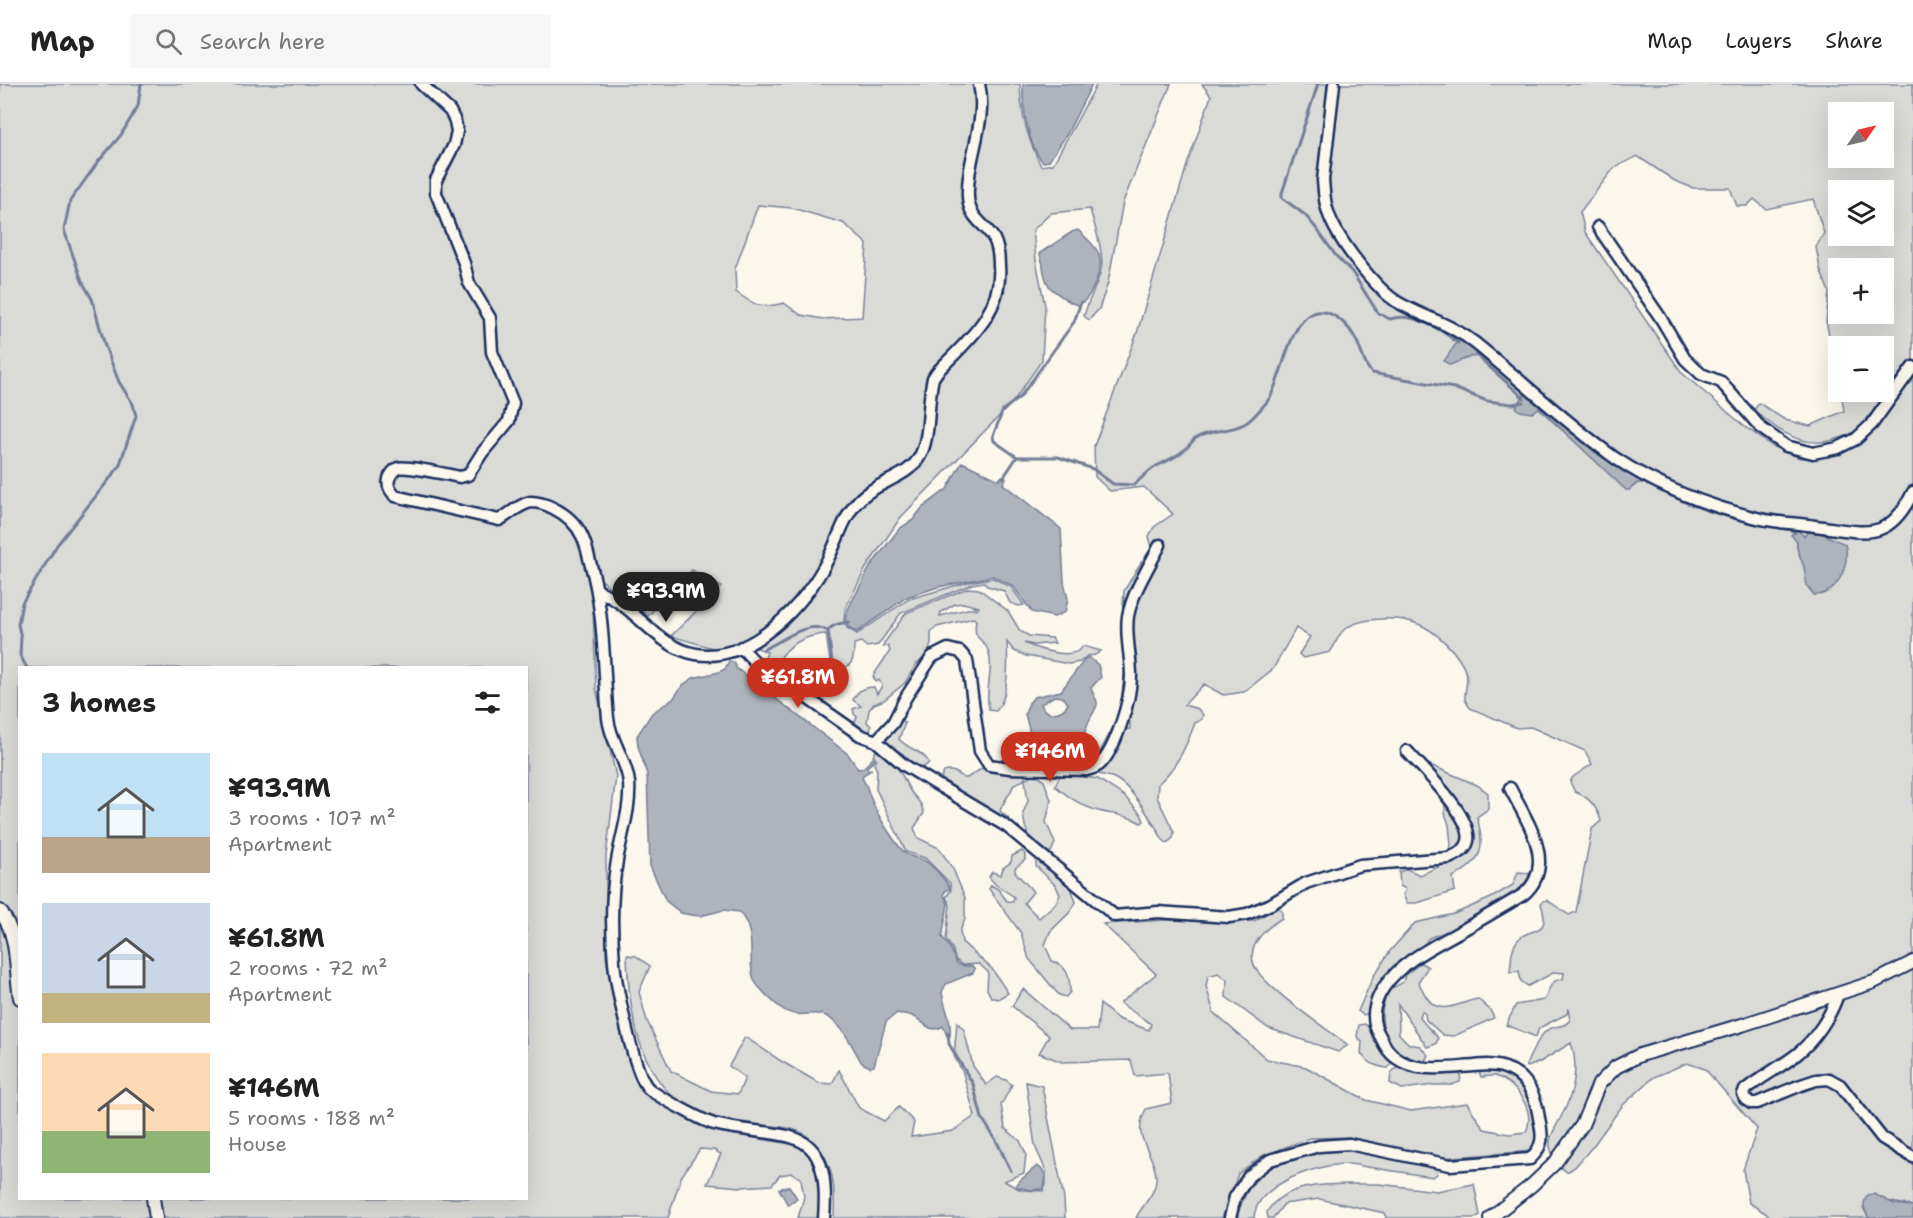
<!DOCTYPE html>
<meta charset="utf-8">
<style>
:root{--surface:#fff;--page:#f6f6f6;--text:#222;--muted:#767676;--line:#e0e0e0;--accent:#c8321e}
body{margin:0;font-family:"Shantell Sans",sans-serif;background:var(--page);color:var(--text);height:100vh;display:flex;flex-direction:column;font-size:22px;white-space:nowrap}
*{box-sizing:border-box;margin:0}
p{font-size:20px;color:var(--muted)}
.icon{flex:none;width:33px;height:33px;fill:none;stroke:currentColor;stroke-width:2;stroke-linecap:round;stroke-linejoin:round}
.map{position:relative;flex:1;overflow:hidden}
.side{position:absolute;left:18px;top:582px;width:510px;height:534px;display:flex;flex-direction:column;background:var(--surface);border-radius:0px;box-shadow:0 6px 24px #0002}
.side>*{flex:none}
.needle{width:39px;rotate:56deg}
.tools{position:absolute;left:1828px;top:18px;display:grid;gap:12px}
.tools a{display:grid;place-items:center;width:66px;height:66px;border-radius:0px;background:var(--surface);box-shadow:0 6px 24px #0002;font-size:30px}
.price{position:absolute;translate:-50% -51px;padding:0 14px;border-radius:21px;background:var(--accent);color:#fff;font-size:20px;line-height:39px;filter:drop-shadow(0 2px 3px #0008)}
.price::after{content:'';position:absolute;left:50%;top:36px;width:18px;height:14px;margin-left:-9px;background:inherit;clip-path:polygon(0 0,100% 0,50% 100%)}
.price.current{background:#222;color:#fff}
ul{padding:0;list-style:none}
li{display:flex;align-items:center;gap:18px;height:150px;padding:0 24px}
li span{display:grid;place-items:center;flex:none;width:168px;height:120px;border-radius:0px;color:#555}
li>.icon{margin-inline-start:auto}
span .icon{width:72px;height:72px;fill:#fffc;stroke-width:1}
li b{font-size:26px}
h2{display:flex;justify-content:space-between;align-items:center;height:72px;padding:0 24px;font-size:26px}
header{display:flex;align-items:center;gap:36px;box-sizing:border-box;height:84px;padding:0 30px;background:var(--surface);border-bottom:2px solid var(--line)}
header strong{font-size:28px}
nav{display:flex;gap:33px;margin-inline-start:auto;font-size:21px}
.search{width:420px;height:54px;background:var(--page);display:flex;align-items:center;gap:15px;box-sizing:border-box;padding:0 21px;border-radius:0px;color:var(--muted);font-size:22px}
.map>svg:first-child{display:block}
.green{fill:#dadad7;stroke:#7a849a;stroke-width:1.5;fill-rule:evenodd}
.water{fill:#afb3bb;stroke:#747e96;stroke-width:1.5;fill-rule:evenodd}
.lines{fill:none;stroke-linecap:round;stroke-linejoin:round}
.stream{stroke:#747e96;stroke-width:3}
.minor-casing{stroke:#1b2f5e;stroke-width:15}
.tertiary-casing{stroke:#1b2f5e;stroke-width:16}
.minor{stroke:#fbf7ec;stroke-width:10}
.tertiary{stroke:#fbf7ec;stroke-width:12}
</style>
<header>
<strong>Map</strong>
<div class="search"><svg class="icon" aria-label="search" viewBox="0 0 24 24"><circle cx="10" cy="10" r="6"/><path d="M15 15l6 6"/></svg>Search here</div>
<nav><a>Map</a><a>Layers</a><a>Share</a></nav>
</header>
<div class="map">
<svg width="1913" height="1134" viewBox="0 0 1913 1134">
<rect width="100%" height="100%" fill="#fbf7ec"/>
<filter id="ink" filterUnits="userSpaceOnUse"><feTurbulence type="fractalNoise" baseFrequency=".0167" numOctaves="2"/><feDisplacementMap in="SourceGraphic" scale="12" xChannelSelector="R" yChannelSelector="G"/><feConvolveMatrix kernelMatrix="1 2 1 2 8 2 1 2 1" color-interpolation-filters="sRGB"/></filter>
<g filter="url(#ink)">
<!-- green -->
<path class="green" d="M0,0H1020C1021,32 1027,53 1041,82L1053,80L1097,0H1171L1123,118L1108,199L1099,225L1089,236L1084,232C1088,216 1097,202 1101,186C1105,171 1094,141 1090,125L1051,129L1033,146L1036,176L1045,222L1042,276L1013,318L901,433L866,484L845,525L844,536L847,544L857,550L909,515L968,498L993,494L1011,503L1024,521L1019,522L1010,519L1004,507L987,502L984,498L972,500L901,529L878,561L867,563L861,558L854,560C854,577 853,584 835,585L830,578L826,550C807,551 787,560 779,577L769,581L765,574L767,568L755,563L730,561L716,565L671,552L721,503L692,486L648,532L621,509L609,503L603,497L594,499L593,524L596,604L616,692L606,772V872L613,916L634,993L644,1007L698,1041L725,1049L797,1061L811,1071L819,1090V1134H798L804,1113L801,1095L792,1089L780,1091L772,1101L741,1103L707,1100L721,1070L714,1066L700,1065L681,1093L668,1134H0ZM758,121L792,124L843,139L867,160L862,233L823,235L801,231L784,219C761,225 755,222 736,208L735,185ZM20,584H526V1114H20Z
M1202,0H1913V1122L1886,1117L1863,1124L1869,1134H1773L1749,1119L1743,1086L1757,1045L1705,985L1687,979L1654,993L1622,1022L1593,1062L1575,1083L1567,1088C1559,1083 1548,1067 1550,1056C1552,1048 1558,1039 1562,1031C1574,1009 1579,983 1571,959L1540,978L1528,983L1526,982C1529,973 1541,948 1549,945C1557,941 1564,944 1570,936L1568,924L1567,930L1539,944L1536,953L1506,941L1516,921L1544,916C1551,906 1548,896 1563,895L1564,889L1555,888L1528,902L1521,897L1519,887L1510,888C1511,881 1511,871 1513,865C1522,837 1554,859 1541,820L1543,817L1547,816L1569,831L1576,828L1592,745L1601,737C1597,722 1589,713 1575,708L1570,698L1573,693L1592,680L1585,667L1531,643L1517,644L1470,624L1465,616C1464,608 1469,596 1466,589C1459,569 1436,547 1418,540C1399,532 1361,533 1345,545C1337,551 1336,561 1330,568L1303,574L1299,570L1310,553L1296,544L1273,585L1244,608L1223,611L1204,600L1184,621L1198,625L1203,631L1202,635L1195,639C1186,663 1177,683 1158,700L1157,713L1174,748L1173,754L1167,759L1163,756C1153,738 1134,705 1116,695C1111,692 1104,691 1098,690L1095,677L1112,645H1130V638L1120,626L1125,585L1121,547L1124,507L1142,477L1152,464L1149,452L1154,443L1173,430L1144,403L1110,407L1095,393L1094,362L1137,249L1187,81L1211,12ZM1839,28H1884V74H1839ZM1637,72L1675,97L1693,104H1730L1737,122H1747L1754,115L1766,125L1813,115L1824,149L1816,163L1820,185L1829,208L1826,237L1839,297V262H1884V308H1841L1844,327L1810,342L1785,336L1759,319L1754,326C1773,343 1795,360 1822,358C1831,358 1841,353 1850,351L1855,361L1829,373L1800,374L1772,362L1744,342L1682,289L1585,148L1580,128L1614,84ZM1839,106H1884V152H1839ZM1839,184H1884V230H1839ZM1526,309L1638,399L1629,406L1551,336ZM1804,453L1807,502L1804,483L1797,464V457Z
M968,504L979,505L1008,527L1020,547L1029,552L1052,554L1055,559L1034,561L1024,559C1037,565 1075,578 1083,562L1101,567L1095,571L1087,572L1080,578L1069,580L1026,572L1014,567L1007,558C1008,576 1009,614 996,627L989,626C984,607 994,588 989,569C984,552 972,559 976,536L973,534L937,543L931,547V560L928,570L915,582L905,599L884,616L874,620L869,626L867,638L871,642L870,648L866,650L856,645L855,638L857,633L854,630L853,625L861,622L853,616C857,606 864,603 874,603L877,610L882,602L879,596L876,598L873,592L890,567L888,562L883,563L884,559L906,529ZM963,519L979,523L978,525H967L940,532L941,528L955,520Z
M902,637L905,639L899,655C908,666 923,666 929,679L921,685C910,681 908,671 898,667L888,670C899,681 903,695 911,708C918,717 920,716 924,729L914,744L918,754L939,764L953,785L965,814V835L960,847L962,858L992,885L1008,909L998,915L991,913L987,905L988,888L979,880L962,881L955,875L953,866L946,855L950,821L946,813L951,806L950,799L925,774L906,768L876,705L877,686L874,680L877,675L873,672C879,659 894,650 902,637Z
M1017,671L1026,674L1029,681L1024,696L1014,700C1011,710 1003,717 1000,727L1008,734L1010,739L1001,736L941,694L944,688C952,685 958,689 964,694H967L984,683L1003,679L1009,673Z
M1428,680L1477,701L1488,709V725L1477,733C1485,763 1484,777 1453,793L1455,807L1417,819H1407L1403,811L1406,805L1400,802L1399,788L1407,785L1420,791L1445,780L1451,760L1449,741L1445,729V717L1426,682Z
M1067,690L1098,695L1124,712L1141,730L1144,737L1141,739C1127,730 1111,731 1095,726C1079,721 1068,712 1055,702L1059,693Z
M1031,691H1038L1044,697L1051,716L1046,738L1055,759L1051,768L1045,769L1030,756L1025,742L1023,729L1028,717L1025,696Z
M1022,767L1025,770V776L1015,784V788L1031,805L1033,808L1024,819L1039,834L1055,820L1060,811L1056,802L1036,782V776L1040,774L1070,801L1076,818L1071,827L1050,848L1045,861L1052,877C1068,882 1070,893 1070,908L1066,913L1059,911L1029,875L1021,849L989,805L991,801L998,805L1007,817L1013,818L1014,813L995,800L989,793L992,788L1001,791L1003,784L1011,778L1012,772Z
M1518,788L1528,789L1529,794L1520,806L1484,831L1463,841L1429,854L1422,863L1400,878L1383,898L1369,929L1363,931L1358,927L1373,893L1390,867L1415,839L1454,830L1491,814L1513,801Z
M1278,823L1282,827V834C1267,843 1246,861 1254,881C1261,901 1328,946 1348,961L1338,968L1268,944L1226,913L1227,896L1218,889L1208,892L1206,902L1214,929L1267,975L1306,983L1366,1016L1411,1027L1467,1019L1484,1045L1509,1050L1526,1048C1536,1026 1516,999 1495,992C1491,991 1485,993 1481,993L1479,987C1490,987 1501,987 1511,993C1534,1007 1543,1043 1533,1067L1439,1074L1349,1053L1310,1054L1262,1072L1238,1090L1222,1134H1136C1142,1121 1158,1108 1156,1092C1154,1066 1130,1054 1146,1025L1172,1019L1168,989L1135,992L1131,976L1062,978L1039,969L1049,952L1012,922L1023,905L1070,946H1097L1100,920L1118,935L1149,946L1151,940L1120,919L1156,890L1103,840L1166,836L1254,837Z
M627,871L636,872L650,882L639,908L647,937L671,987L711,1007L738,1010L745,994L729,982L745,953L781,977L819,999L832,1000L839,986L859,1024L884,1037L899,1023L914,1038L911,1053L953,1047L975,1032L963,989L954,972L957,938L964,946L973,982L986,1001L997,993L1006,996L1012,1001L1001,1021L1005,1044L1020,1057L1026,1070L1024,1089L1004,1097L1021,1106L1043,1107L1046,1101V1087L1035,1062L1026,998L1042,1002L1064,1115L1065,1134H834C835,1105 835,1079 813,1058C810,1055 806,1050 802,1049C789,1042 771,1042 757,1041C732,1038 705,1034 682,1021C677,1019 673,1013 669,1009C635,974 628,917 627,871Z
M1421,879L1428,883L1418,898C1422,904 1424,910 1428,915C1440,933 1462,917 1478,915L1490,926L1494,934L1454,952L1443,951L1426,936L1425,930L1422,927L1420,933C1424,941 1432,946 1438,954L1436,960L1427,963L1398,920L1399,950L1409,960L1420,962L1428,971L1424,979C1390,980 1372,937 1388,909C1391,903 1398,902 1403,898L1405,891Z
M1365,940L1369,944L1378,962L1392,979L1388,984C1376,983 1369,979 1361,970L1362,958L1357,952L1359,941Z
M1396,984L1417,988H1458L1461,992L1460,998L1451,1001H1434L1402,1005L1390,999L1391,989Z
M1329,1066H1358L1435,1083L1438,1089L1433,1093C1414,1090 1394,1087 1374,1084C1365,1083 1356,1080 1347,1080C1318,1080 1256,1100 1254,1134H1237C1249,1083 1283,1075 1329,1066Z
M1379,1100L1437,1107L1474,1100L1480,1131L1475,1134H1386L1385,1129L1319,1115L1284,1120L1273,1134H1268L1267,1128C1286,1094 1345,1101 1379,1100Z"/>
<!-- water -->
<path class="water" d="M1023,0H1092L1067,50L1049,77L1043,78C1028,62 1022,22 1023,0Z
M1078,146C1085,153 1094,160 1098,168C1105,183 1092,212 1080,221C1074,221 1072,219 1067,216C1050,205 1046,203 1043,183C1043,177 1040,174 1040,169L1072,148Z
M1460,254L1478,268L1480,272L1470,273L1450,281L1444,277Z
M1526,308L1603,372L1643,396L1642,399H1637L1629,406H1626L1539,324L1532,329L1520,327L1516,323Z
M962,378L999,396L1002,392L1006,394L1003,400L1061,445L1064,498L1068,515L1065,528L1054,533L1032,528L1013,502L993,492L938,503L907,513L857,548L848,543L845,535L848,525L870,483L899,445L913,436L922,424L947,405Z
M1796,445L1804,452L1810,446L1816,447L1845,460C1851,480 1837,512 1814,511L1807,502L1804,483L1797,464V457L1791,451Z
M1089,573L1098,581L1101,593L1091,604C1092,609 1096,614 1097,618C1099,624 1085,637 1085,651L1078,648L1072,655L1068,653L1037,656L1030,649L1025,630L1029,619L1034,613L1061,607L1085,575ZM1054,612C1061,612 1065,613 1068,620C1062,630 1045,634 1041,620Z
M729,577L735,579L736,584L848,670L858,685L863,684L873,674L875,676L867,683L868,686L871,685V686L863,691L862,694C867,701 868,707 871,715C877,730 893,757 904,768C909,773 915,773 921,775C929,777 948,798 950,805L945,807L944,811L948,820L942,853C945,857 949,862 951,866C958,880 953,882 972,882L975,885L973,889L946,900L942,908C944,924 952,935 950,952H947L943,942C929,951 925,937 912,932C908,930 901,930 897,929L886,938L874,982L870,983L862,979C852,963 843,940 826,932C816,927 804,932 794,930C781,928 766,911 758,902C743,884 761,852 739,828L724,826L700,832L691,831L681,829L666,817L650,782L647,690L638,662L637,652L652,629L673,615L683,601L693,594L719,588L725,585Z
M1037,1082C1047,1087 1047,1097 1043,1105L1030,1106L1017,1103L1016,1100Z
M789,1102L797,1114L788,1121L779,1105Z
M1874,1110L1894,1120L1913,1122V1134H1869C1864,1125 1861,1120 1868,1111Z"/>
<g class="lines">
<!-- stream -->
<path class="stream" d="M1318,0L1282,109V114L1305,131L1316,144L1336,172L1352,188L1378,229L1390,235C1413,228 1441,245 1458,259
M1081,218L1074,238L1031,298L1020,313L1003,326L993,352L994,357L1017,373H1058L1093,385L1113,400L1134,401C1141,395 1147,388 1155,383C1164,378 1175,374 1183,367C1188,364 1191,358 1196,354C1211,345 1229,348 1244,340C1253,336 1260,325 1267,318C1284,296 1287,234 1317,228C1333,225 1350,243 1356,256C1362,266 1363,281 1372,289L1454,304L1487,317L1512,320L1523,318
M1476,271L1524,314
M1003,394L1017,373
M1641,397C1655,403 1669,411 1683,417C1718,432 1755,440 1792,446L1795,449
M828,547L832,578
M764,565C784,557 806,535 828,547C832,540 842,539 849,538
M27,584L20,571L21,554L18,540L22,519L57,461L119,383L136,332L133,320L119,298L105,262L92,215L82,197L64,146L70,117L98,78L121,51L138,22L141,0
M948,949L949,960L973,1000L982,1034L997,1058L1011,1087"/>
<!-- minor casing -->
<g class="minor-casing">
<path id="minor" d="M421,0L450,27L455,37L457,47L454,61L436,96V109L464,179L469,199L490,234L492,268L513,319L509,337L482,369L468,391L460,393C448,391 408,381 398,384C394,386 390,391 389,395C387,403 391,407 395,412L499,436C509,431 519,420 531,418C539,418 545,420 553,424C565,430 576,439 582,452C586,460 588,470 590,478C605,528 603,582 608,634C610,657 627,676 629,699C631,724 621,752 617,777C611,810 611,844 614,878C616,900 634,992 649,1005C659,1013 703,1037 714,1040C785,1057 832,1034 824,1134
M1334,0L1323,96C1324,107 1324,117 1328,128C1336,154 1376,206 1399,219C1426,234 1451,240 1475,259C1522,297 1566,339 1615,374C1658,403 1711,423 1761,435C1778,439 1797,439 1815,442C1865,448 1888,460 1913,408
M1598,143L1660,233L1685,275L1701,290L1721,298L1761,344L1786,362L1813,369L1838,364L1856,355L1872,340L1913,283
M598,506C607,511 617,516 625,523C647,540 666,565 696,570C751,579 806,520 828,475C838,456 844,431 860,415C877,397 910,394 921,370C931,348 927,318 933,294L937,288C967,257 1003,229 999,182C999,173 998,163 994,155C985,139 969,135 968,113C966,76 988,37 979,0
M741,563L754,577L860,651L876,657L904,681L1006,742L1115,832L1158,828L1229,833L1247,830L1271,820L1306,799L1360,781L1449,774C1455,771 1464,768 1467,760C1478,738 1422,684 1407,667
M876,657L893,639L906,613L932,573L948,565L960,568L967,576L980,667L989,681L1010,684L1086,686C1091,685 1095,684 1099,681C1116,666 1131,614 1131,592C1131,571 1125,552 1128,532C1133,507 1149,483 1160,461
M1838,910C1831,932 1815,956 1796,971C1779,984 1761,993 1745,1006L1743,1010L1745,1015L1751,1019H1757L1801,1001L1816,996L1829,995L1840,1001L1882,1054L1913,1073
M1230,1134L1235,1113L1249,1092L1270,1076L1319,1062L1349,1060L1450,1081L1530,1075C1544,1062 1543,1052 1539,1034C1536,1013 1527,991 1505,984C1495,980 1484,981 1474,982C1446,984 1407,991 1388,966C1384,961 1382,955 1379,950C1370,935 1374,918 1384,903C1403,876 1433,863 1461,847C1482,835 1503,823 1524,810C1558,780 1526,736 1510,704"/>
</g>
<!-- tertiary casing -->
<g class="tertiary-casing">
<path id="tertiary" d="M0,827C19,851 15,885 20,914
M153,1114L156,1134
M1490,1134L1532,1101L1555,1079L1582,1041L1599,1000L1616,983L1640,971L1742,941L1874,898L1913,878"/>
</g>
<!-- minor -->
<use href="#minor" class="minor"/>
<!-- tertiary -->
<use href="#tertiary" class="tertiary"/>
</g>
</g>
</svg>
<div class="tools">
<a><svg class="needle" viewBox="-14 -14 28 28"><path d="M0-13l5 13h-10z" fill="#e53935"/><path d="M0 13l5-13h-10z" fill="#767676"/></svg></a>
<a><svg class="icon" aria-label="layers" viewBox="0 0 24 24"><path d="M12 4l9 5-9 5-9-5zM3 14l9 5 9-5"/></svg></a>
<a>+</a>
<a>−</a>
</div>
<b class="price current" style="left:666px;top:539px">¥93.9M</b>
<b class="price" style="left:798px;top:625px">¥61.8M</b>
<b class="price" style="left:1050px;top:699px">¥146M</b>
<section class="side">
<h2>3 homes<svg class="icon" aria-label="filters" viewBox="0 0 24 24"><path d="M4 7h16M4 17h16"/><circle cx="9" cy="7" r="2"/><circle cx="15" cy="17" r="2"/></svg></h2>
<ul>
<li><span style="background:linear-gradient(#bfe0f5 70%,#b9a48a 0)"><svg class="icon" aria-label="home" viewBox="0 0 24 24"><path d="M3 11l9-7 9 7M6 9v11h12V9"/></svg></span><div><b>¥93.9M</b><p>3 rooms · 107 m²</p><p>Apartment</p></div></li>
<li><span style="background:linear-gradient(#c9d6e8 75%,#c2b280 0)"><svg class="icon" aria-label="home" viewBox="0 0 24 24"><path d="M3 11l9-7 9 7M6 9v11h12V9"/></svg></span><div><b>¥61.8M</b><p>2 rooms · 72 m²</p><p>Apartment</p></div></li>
<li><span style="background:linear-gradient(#ffd9b3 65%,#8fb573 0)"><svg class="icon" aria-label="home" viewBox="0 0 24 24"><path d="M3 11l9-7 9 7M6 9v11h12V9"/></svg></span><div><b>¥146M</b><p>5 rooms · 188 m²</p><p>House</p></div></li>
</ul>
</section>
</div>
